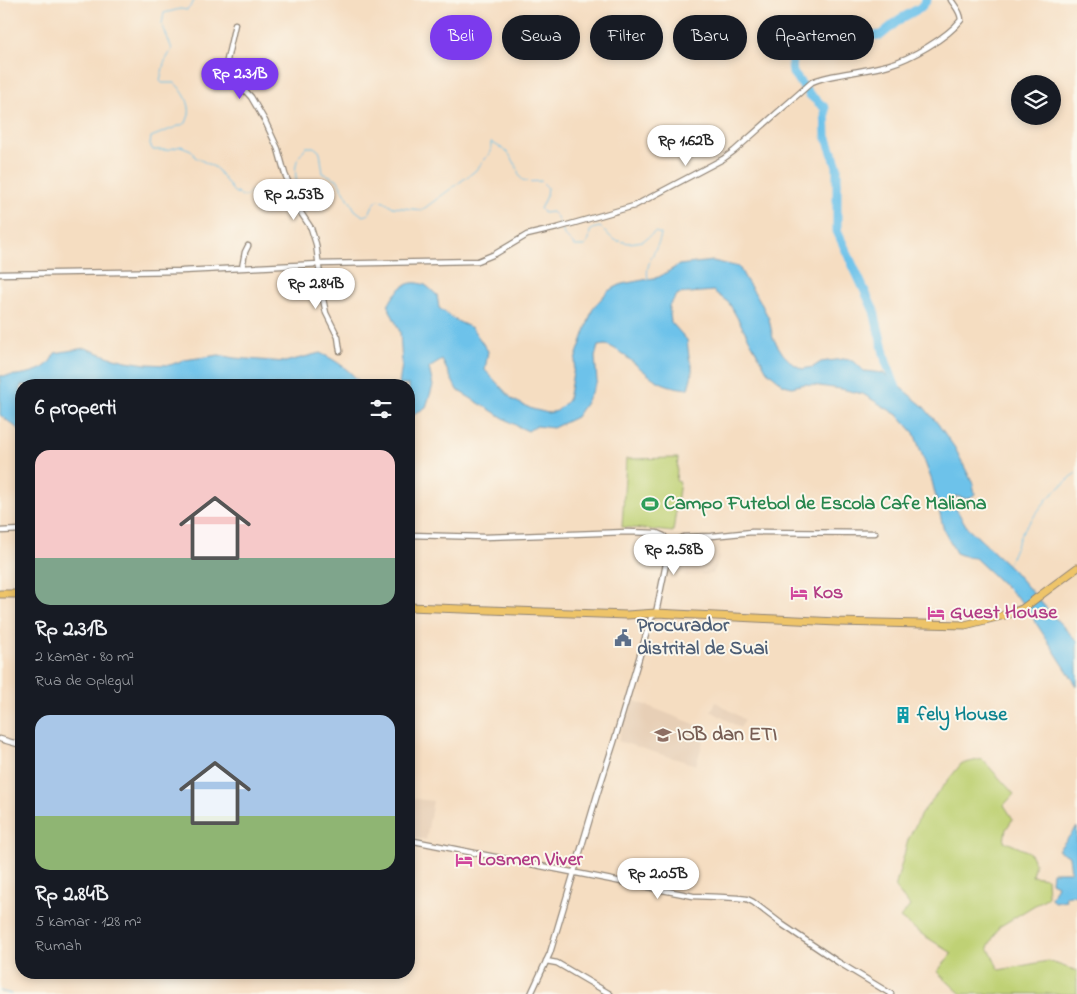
<!DOCTYPE html>
<html lang="id">
<meta charset="utf-8">
<style>
:root{--surface:#171b24;--page:#242831;--text:#f1f3f6;--muted:#9ea1a6;--accent:#7c3aed}
body{margin:0;font-family:"Indie Flower",sans-serif;background:var(--page);color:var(--text);height:100vh;display:flex;flex-direction:column;font-size:19px;white-space:nowrap}
*{box-sizing:border-box;margin:0}
p{font-size:16px;color:var(--muted)}
.icon{flex:none;width:28px;height:28px;fill:none;stroke:currentColor;stroke-width:2;stroke-linecap:round;stroke-linejoin:round}
.map{position:relative;flex:1;overflow:hidden}
.panel{position:absolute;left:15px;top:379px;width:400px;height:600px;display:flex;flex-direction:column;background:var(--surface);border-radius:20px;box-shadow:0 2px 8px #0003}
.panel>*{flex:none}
.guide{position:absolute;left:430px;top:15px;width:475px;height:45px;display:flex;gap:10px}
.buttons{position:absolute;left:1011px;top:75px;display:grid;gap:10px}
.buttons a{display:grid;place-items:center;width:50px;height:50px;border-radius:50%;background:var(--surface);box-shadow:0 2px 8px #0003;font-size:25px}
.price{position:absolute;translate:-50% -42px;padding:0 11px;border-radius:18px;background:#fff;color:#222;font-size:16px;line-height:32px;filter:drop-shadow(0 1px 2px #0008)}
.price::after{content:'';position:absolute;left:50%;top:30px;width:15px;height:11px;margin-left:-8px;background:inherit;clip-path:polygon(0 0,100% 0,50% 100%)}
.price.active{background:var(--accent);color:#fff}
ul{padding:0;list-style:none}
li{display:grid;align-content:center;gap:10px;height:265px;padding:0 20px}
li span{display:grid;place-items:center;height:155px;border-radius:15px;color:#555}
li>.icon{margin-inline-start:auto}
span .icon{width:90px;height:90px;fill:#fffc;stroke-width:1}
li b{font-size:21px}
h2{display:flex;justify-content:space-between;align-items:center;height:60px;padding:0 20px;font-size:21px}
.tag{padding:0 18px;border-radius:22px;background:var(--surface);box-shadow:0 2px 8px #0003;font-size:18px;line-height:45px}
.tag.active{background:var(--accent);color:#fff}
.map>svg:first-child{display:block}
.built{fill:#e7cfb6}
.green{fill:#bfd174;stroke:#757e50}
.water{fill:#6dc2ea;stroke:#4c768a}
.lines{fill:none;stroke-linecap:round;stroke-linejoin:round}
.stream{stroke:#6dc2ea;stroke-width:1}
.river{stroke:#6dc2ea;stroke-width:9}
.street-casing{stroke:#908476;stroke-width:7}
.primary-casing{stroke:#908476;stroke-width:9}
.street{stroke:#fff;stroke-width:4.5}
.primary{stroke:#eec469;stroke-width:7}
.labels{text-anchor:middle;dominant-baseline:central;stroke-width:4;stroke-linejoin:round;paint-order:stroke}
.leisure-label{font-size:20px;font-weight:bold;fill:#27864d;stroke:#fbf7ec;text-anchor:start}
.hotel-label{font-size:20px;font-weight:bold;fill:#b23c85;stroke:#fbf7ec;text-anchor:start}
.service-label{font-size:20px;font-weight:bold;fill:#4e5e75;stroke:#fbf7ec;text-anchor:start}
.culture-label{font-size:20px;font-weight:bold;fill:#0d838f;stroke:#fbf7ec;text-anchor:start}
.education-label{font-size:20px;font-weight:bold;fill:#785e54;stroke:#fbf7ec;text-anchor:start}
</style>
<div class="map">
<svg width="1077" height="994" viewBox="0 0 1077 994">
<rect width="100%" height="100%" fill="#fbf7ec"/>
<filter id="ink" filterUnits="userSpaceOnUse"><feTurbulence type="fractalNoise" baseFrequency=".02" numOctaves="2"/><feDisplacementMap in="SourceGraphic" scale="10" xChannelSelector="R" yChannelSelector="G"/><feConvolveMatrix kernelMatrix="1 2 1 2 8 2 1 2 1" color-interpolation-filters="sRGB"/></filter>
<filter id="wash" filterUnits="userSpaceOnUse"><feTurbulence type="fractalNoise" baseFrequency=".0096" numOctaves="4" result="noise"/><feDisplacementMap in="SourceGraphic" scale="20" xChannelSelector="R" yChannelSelector="G"/><feGaussianBlur stdDeviation="1.12" result="paint"/><feColorMatrix in="noise" values="0 0 0 0 0 0 0 0 0 0 0 0 0 0 0 0 0 1.4 0 .05"/><feComposite in="paint" operator="in"/></filter>
<g filter="url(#wash)">
<rect width="100%" height="100%" fill="#f5ddc1"/>
<!-- built -->
<path class="built" d="M695,540L720,542L719,559L713,574L687,576L669,571L671,555L677,545Z
M630,699L707,729L696,765L618,741Z
M716,702L745,720L740,728L711,711Z
M409,798L433,801L426,840L409,837Z"/>
<!-- green -->
<path class="green" d="M678,458L676,481L680,482L673,532L622,527L626,459Z
M982,759L1014,794L1004,805L1013,819L1006,829L1004,841L1029,852L1035,863L1032,876L1047,878L1048,897L999,927L988,947L999,970L1048,961L1077,971V994H961L937,972L952,953L923,935L900,918L910,906L895,888L908,840L921,814L961,764Z"/>
<!-- water -->
<path class="water" d="M713,261L739,267L746,280L759,299L769,319L773,338L783,354L792,363L802,369L813,367L821,362L843,359L850,360L856,363L864,371L883,373L923,406L938,424L955,448L973,484L975,494L968,499L955,496V507L967,527L1011,568L1054,617L1077,641V686L1023,603L975,558L967,557L956,553L944,531L932,481L914,433L899,416L863,394L841,389L805,384L792,387L784,385L767,371L729,303L713,291L678,294L669,306L671,322L687,340L689,357L692,367V374L688,389C678,388 667,386 658,381C644,374 618,346 605,345C603,345 600,346 598,346L595,357L597,381L585,404L576,417L553,428L536,426L528,431L517,426L457,390L442,360L429,368L433,386L426,407L409,418V385H399L402,364L400,332L388,306C395,292 406,277 425,285C429,287 433,292 437,295L439,308L457,321L472,328L488,351L485,370L513,400L532,409L548,413L557,411L568,400L576,357L593,308L608,291L622,284L659,277L679,265Z
M85,348L110,357L126,361L146,364L170,365L184,360L219,355L234,358L285,362L320,353C340,362 348,370 363,385H21V431L0,415V376C13,376 38,374 48,364C51,361 53,356 55,353Z
M1077,827V896L1071,895L1065,896L1066,900L1054,902L1051,898L1057,885L1051,882L1052,872H1071L1069,856L1058,850Z"/>
<g class="lines">
<!-- stream -->
<path class="stream" d="M194,0L192,5L187,10L180,9L164,13L162,24L172,49L164,63L160,81L162,83H175C183,91 191,103 189,115C188,118 187,120 186,123L151,137L150,145L153,150H167L181,146L191,150L195,157L216,168L234,192L245,197L252,191L263,189L287,208L301,217
M304,214L306,212C301,198 292,175 297,161C299,156 303,151 306,147H314L320,152L323,173L337,179L355,210L363,216L369,214L373,205L378,200L384,201L393,207L422,210L475,171L491,152V142C497,146 507,150 511,157C524,175 512,184 541,181L547,187L546,196L540,209L544,213L552,212L557,217L560,225
M562,229L564,235L575,246H585L589,240L590,231L595,228L600,227L614,240L629,243L643,241L655,232L661,234C659,249 644,262 648,279
M1008,564L1022,532L1048,498L1077,472
M0,991L11,994"/>
<!-- river -->
<path class="river" d="M898,393L886,362L874,311L837,231V166L826,136L825,108L810,95L793,73L791,56L806,36L848,38L881,35L900,19L920,8L927,0"/>
</g>
</g>
<g filter="url(#ink)">
<g class="lines">
<!-- street casing -->
<g class="street-casing">
<path id="street" d="M235,24L227,60L236,81L251,97L265,121L278,149L285,174L301,213L311,228L316,244L323,299L326,313L338,337L340,351
M242,268L245,252L248,246
M0,274L182,271L319,264L478,261L495,254L527,235L557,228L634,206L723,159L734,151L812,82C825,76 840,75 854,72C865,70 877,68 888,65C910,59 947,38 961,20C961,12 955,6 951,0
M0,531L21,530
M409,535L485,537L627,532L657,533L664,536L670,544L656,613L651,618L614,742L597,795L550,953L531,994
M670,544L684,537L712,536L752,532L875,533
M0,739L21,745
M409,840L693,896L720,897L738,898L747,899L753,902L783,925L838,962L891,994
M546,961L557,963L610,994"/>
</g>
<!-- primary casing -->
<g class="primary-casing">
<path id="primary" d="M0,594H21
M409,607L627,615L656,613L837,622L965,625L1009,614L1022,609L1077,568"/>
</g>
<!-- street -->
<use href="#street" class="street"/>
<!-- primary -->
<use href="#primary" class="primary"/>
</g>
</g>
<!-- icons -->
<defs>
<g id="stadium-bare" transform="scale(1.35)"><path d="M0-5a6.5 5 0 1 0 0 10a6.5 5 0 1 0 0-10ZM-3.5-1.8h7v3.6h-7Z" fill="#2e9e5b" stroke="#fbf7ec" stroke-width="2.5" paint-order="stroke"/></g>
<g id="hotel-bare" transform="scale(1.35)"><path d="M-6-4.5h1.5V1H6V5H4.5V3h-9V5H-6ZM-4 0a1.8 1.8 0 1 1 3.6 0ZM.5 0V-2.5h3Q6-2.5 6 0Z" fill="#d1479c" stroke="#fbf7ec" stroke-width="2.5" paint-order="stroke"/></g>
<g id="civic-bare" transform="scale(1.35)"><path d="M-.6-6.5H3V-4.5H.6V-3L4-1V1h2V6H-6V1h2V-1L-.6-3ZM-1.2 2.5V6h2.4V2.5Z" fill="#5c6f8a" stroke="#fbf7ec" stroke-width="2.5" paint-order="stroke"/></g>
<g id="building-bare" transform="scale(1.35)"><path d="M-4-6H4V6H1V3H-1V6H-4ZM-2.5-4.3h1.7v1.8h-1.7ZM.8-4.3h1.7v1.8H.8ZM-2.5-1h1.7V.8h-1.7ZM.8-1h1.7V.8H.8Z" fill="#0f9aa8" stroke="#fbf7ec" stroke-width="2.5" paint-order="stroke"/></g>
<g id="university-bare" transform="scale(1.35)"><path d="M0-5L7-2L0 1L-7-2ZM-4 1L0 2.5L4 1V4Q0 6-4 4Z" fill="#8d6e63" stroke="#fbf7ec" stroke-width="2.5" paint-order="stroke"/></g>
</defs>
<g fill-rule="evenodd">
<use href="#stadium-bare" x="650" y="504"/>
<use href="#hotel-bare" x="799" y="593"/>
<use href="#hotel-bare" x="936" y="613"/>
<use href="#civic-bare" x="623" y="638"/>
<use href="#building-bare" x="903" y="715"/>
<use href="#university-bare" x="663" y="735"/>
<use href="#hotel-bare" x="464" y="860"/>
</g>
<g class="labels">
<!-- leisure labels -->
<g class="leisure-label">
<text x="664" y="504">Campo Futebol de Escola Cafe Maliana</text>
</g>
<!-- hotel labels -->
<g class="hotel-label">
<text x="813" y="593">Kos</text>
<text x="950" y="613">Guest House</text>
<text x="478" y="860">Losmen Viver</text>
</g>
<!-- service labels -->
<g class="service-label">
<text x="637" y="626">Procurador<tspan x="637" dy="23">distrital de Suai</tspan></text>
</g>
<!-- culture labels -->
<g class="culture-label">
<text x="917" y="715">fely House</text>
</g>
<!-- education labels -->
<g class="education-label">
<text x="677" y="735">IOB dan ETI</text>
</g>
</g>
</svg>
<div class="buttons">
<a><svg class="icon" aria-label="layers" viewBox="0 0 24 24"><path d="M12 4l9 5-9 5-9-5zM3 14l9 5 9-5"/></svg></a>
</div>
<b class="price active" style="left:240px;top:100px">Rp 2.31B</b>
<b class="price" style="left:686px;top:167px">Rp 1.62B</b>
<b class="price" style="left:294px;top:221px">Rp 2.53B</b>
<b class="price" style="left:316px;top:310px">Rp 2.84B</b>
<b class="price" style="left:674px;top:576px">Rp 2.58B</b>
<b class="price" style="left:658px;top:900px">Rp 2.05B</b>
<div class="guide">
<a class="tag active">Beli</a>
<a class="tag">Sewa</a>
<a class="tag">Filter</a>
<a class="tag">Baru</a>
<a class="tag">Apartemen</a>
</div>
<section class="panel">
<h2>6 properti<svg class="icon" aria-label="filters" viewBox="0 0 24 24"><path d="M4 7h16M4 17h16"/><circle cx="9" cy="7" r="2"/><circle cx="15" cy="17" r="2"/></svg></h2>
<ul>
<li><span style="background:linear-gradient(#f6c9c9 70%,#7fa58c 0)"><svg class="icon" aria-label="home" viewBox="0 0 24 24"><path d="M3 11l9-7 9 7M6 9v11h12V9"/></svg></span><div><b>Rp 2.31B</b><p>2 kamar · 80 m²</p><p>Rua de Oplegul</p></div></li>
<li><span style="background:linear-gradient(#a9c7e8 65%,#8fb573 0)"><svg class="icon" aria-label="home" viewBox="0 0 24 24"><path d="M3 11l9-7 9 7M6 9v11h12V9"/></svg></span><div><b>Rp 2.84B</b><p>5 kamar · 128 m²</p><p>Rumah</p></div></li>
</ul>
</section>
</div>
